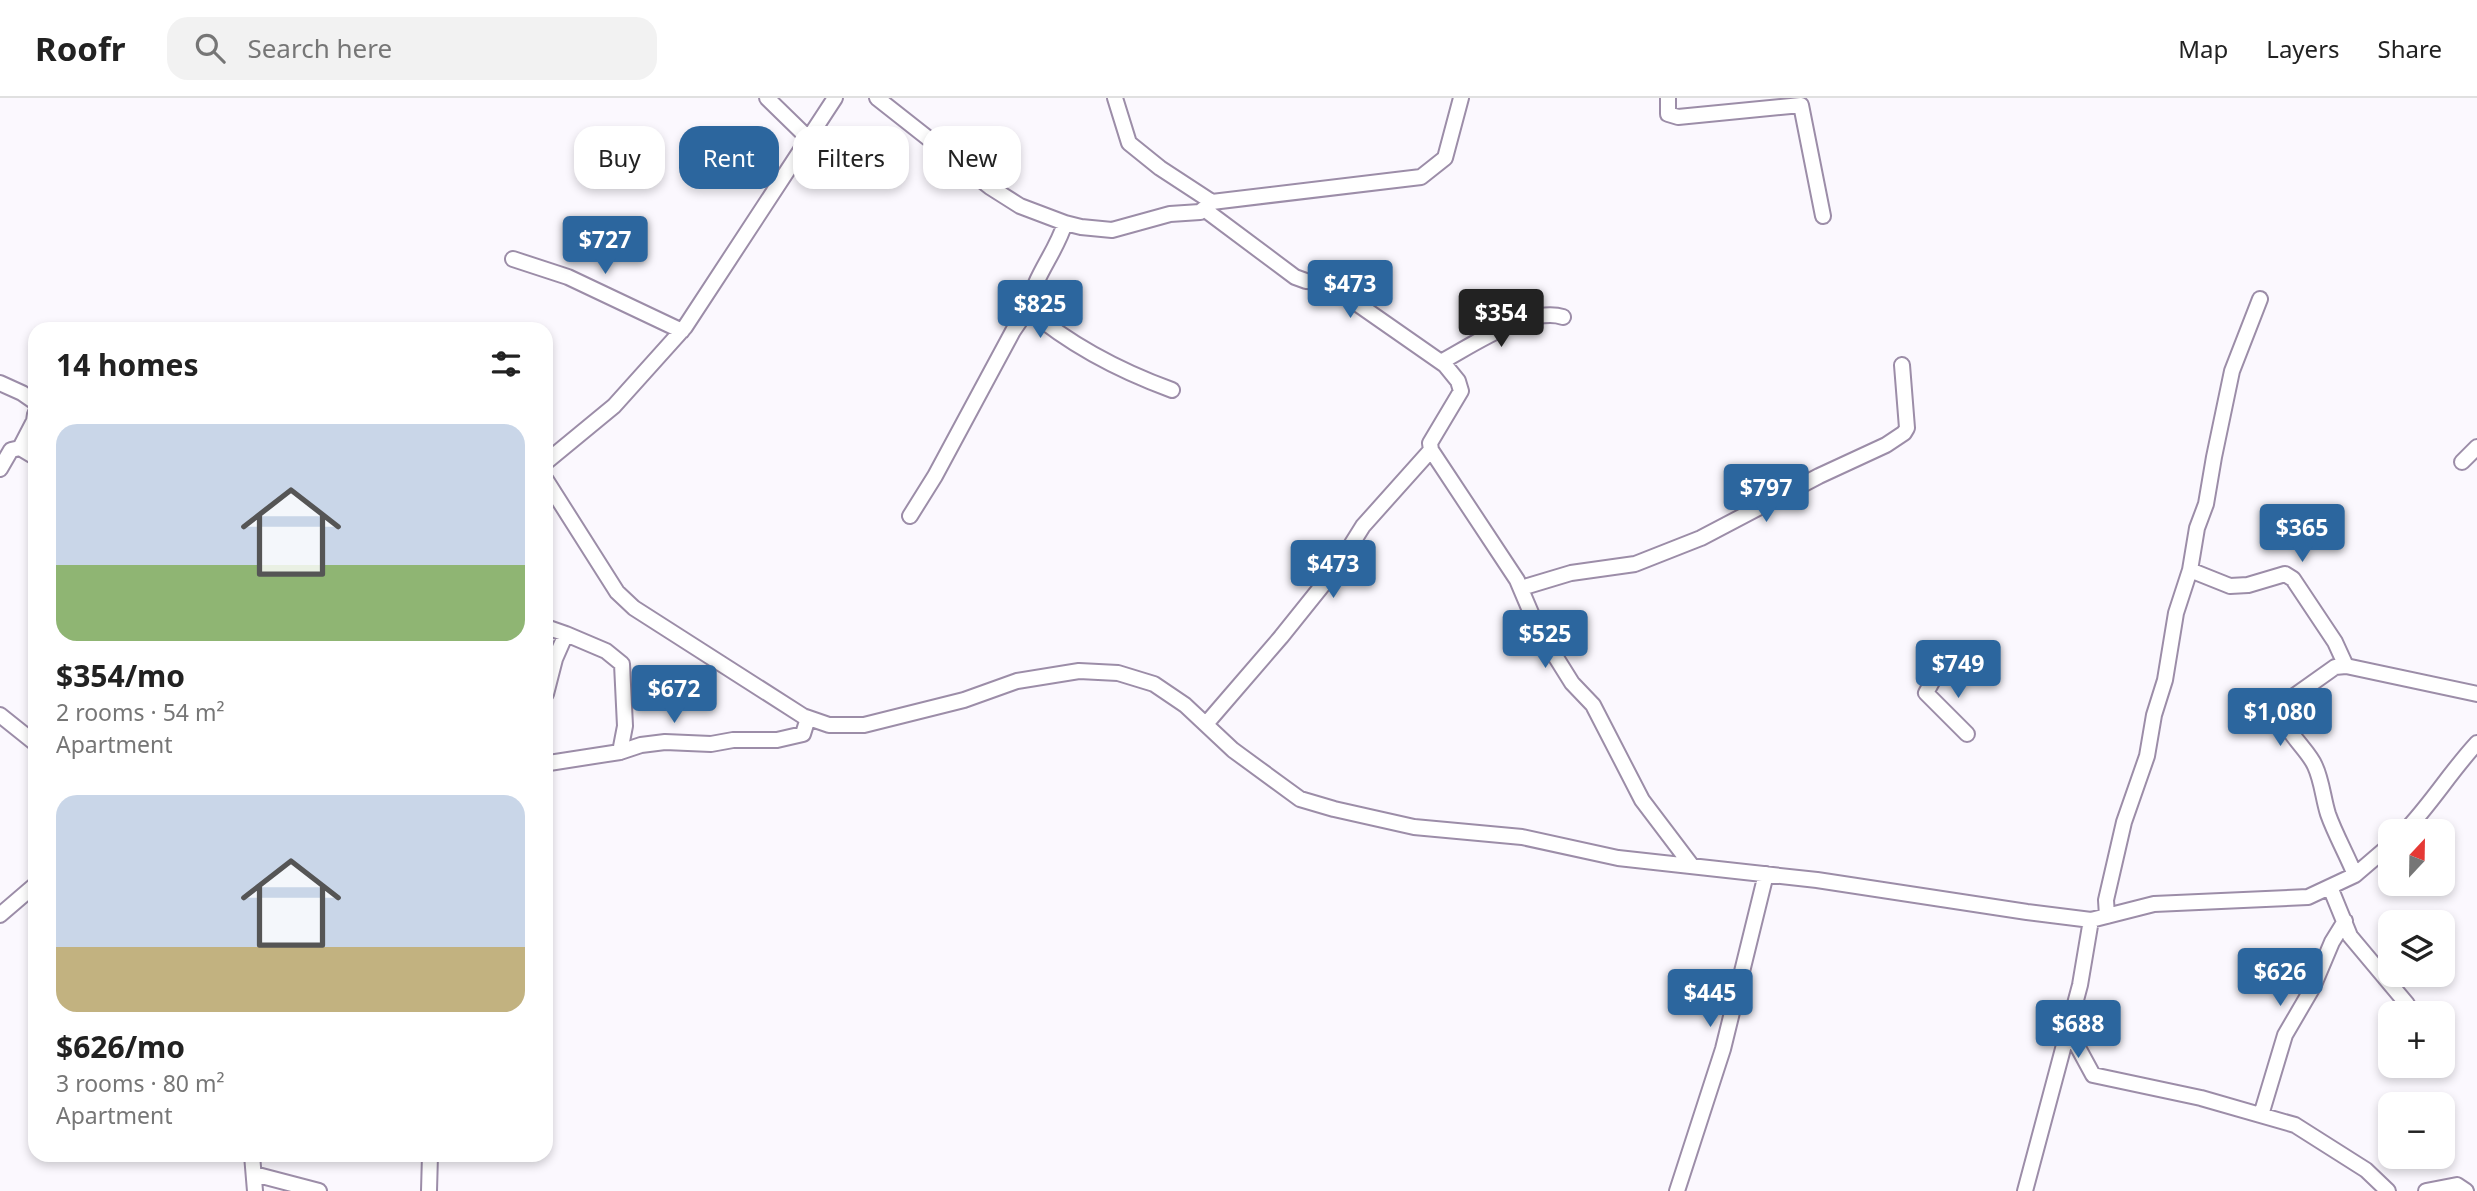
<!DOCTYPE html>
<meta charset="utf-8">
<style>
:root{--surface:#fff;--page:#f2f2f2;--text:#222;--muted:#767676;--line:#e0e0e0;--accent:#2c669e}
body{margin:0;font-family:"Noto Sans",sans-serif;background:var(--page);color:var(--text);height:100vh;display:flex;flex-direction:column;font-size:26px;white-space:nowrap}
*{box-sizing:border-box;margin:0}
p{font-size:23px;color:var(--muted)}
.icon{flex:none;width:38px;height:38px;fill:none;stroke:currentColor;stroke-width:2;stroke-linecap:round;stroke-linejoin:round}
.map{position:relative;flex:1;overflow:hidden}
.sheet{position:absolute;left:28px;top:224px;width:525px;height:840px;display:flex;flex-direction:column;background:var(--surface);border-radius:21px;box-shadow:0 4px 10px #0003}
.sheet>*{flex:none}
.guide{position:absolute;left:574px;top:28px;width:665px;height:63px;display:flex;gap:14px}
.needle{width:46px;rotate:22deg}
.buttons{position:absolute;left:2378px;top:721px;display:grid;gap:14px}
.buttons a{display:grid;place-items:center;width:77px;height:77px;border-radius:14px;background:var(--surface);box-shadow:0 4px 10px #0003;font-size:35px}
.price{position:absolute;translate:-50% -60px;padding:0 16px;border-radius:7px;background:var(--accent);color:#fff;font-size:23px;line-height:46px;filter:drop-shadow(0 2px 4px #0008)}
.price::after{content:'';position:absolute;left:50%;top:42px;width:21px;height:16px;margin-left:-10px;background:inherit;clip-path:polygon(0 0,100% 0,50% 100%)}
.price.active{background:#222;color:#fff}
ul{padding:0;list-style:none}
li{display:grid;align-content:center;gap:14px;height:371px;padding:0 28px}
li span{display:grid;place-items:center;height:217px;border-radius:21px;color:#555}
li>.icon{margin-inline-start:auto}
span .icon{width:126px;height:126px;fill:#fffc;stroke-width:1}
li b{font-size:30px}
h2{display:flex;justify-content:space-between;align-items:center;height:84px;padding:0 28px;font-size:30px}
.pill{padding:0 24px;border-radius:21px;background:var(--surface);box-shadow:0 4px 10px #0003;font-size:24px;line-height:63px}
.pill.active{background:var(--accent);color:#fff}
header{display:flex;align-items:center;gap:42px;box-sizing:border-box;height:98px;padding:0 35px;background:var(--surface);border-bottom:2px solid var(--line)}
header strong{font-size:33px}
nav{display:flex;gap:38px;margin-inline-start:auto;font-size:24px}
.search{width:490px;height:63px;background:var(--page);display:flex;align-items:center;gap:18px;box-sizing:border-box;padding:0 24px;border-radius:21px;color:var(--muted);font-size:26px}
.map>svg:first-child{display:block}
.lines{fill:none;stroke-linecap:round;stroke-linejoin:round}
.minor-casing{stroke:#9c8da8;stroke-width:18}
.minor{stroke:#fff;stroke-width:14}
</style>
<header>
<strong>Roofr</strong>
<div class="search"><svg class="icon" aria-label="search" viewBox="0 0 24 24"><circle cx="10" cy="10" r="6"/><path d="M15 15l6 6"/></svg>Search here</div>
<nav><a>Map</a><a>Layers</a><a>Share</a></nav>
</header>
<div class="map">
<svg width="2477" height="1093" viewBox="0 0 2477 1093">
<rect width="100%" height="100%" fill="#fbf8fe"/>
<g class="lines">
<!-- minor casing -->
<g class="minor-casing">
<path id="minor" d="M767,0L808,40
M877,0L990,89L1020,108L1065,125L1081,129L1112,132L1170,116L1200,114L1212,104L1421,79L1445,60L1461,0
M1115,0L1129,45L1160,70L1212,104
M1668,0V16L1678,19L1801,7L1823,118
M1204,111L1295,179L1306,183L1326,184L1445,267L1458,283L1461,293L1430,345L1431,352L1363,428L1338,468L1281,539L1206,626
M1065,125C1056,155 1033,179 1028,211C1070,247 1120,273 1172,292
M513,161L568,179L682,233
M1441,264C1471,248 1529,208 1563,219
M0,285L22,295L35,304
M20,350L35,359
M1431,352L1517,482L1537,529L1572,585L1593,607L1642,702L1692,768
M546,364L614,308L685,229L835,0
M2462,364L2477,349
M0,371L11,352L20,350L34,323L35,316
M546,382L617,494L634,510L803,618L829,627H864L964,602L1017,583L1079,573L1118,575L1154,586L1185,607L1233,652L1300,701L1334,711L1414,729L1522,739L1618,760L1817,782L2027,814L2091,822L2154,806L2308,799L2355,777L2390,747
M910,418L935,378L1013,233L1028,211
M2190,472L2230,488L2248,487L2285,476L2293,481L2335,544L2346,568
M1521,490L1571,475L1635,466L1701,440L1819,378L1886,347L1904,335L1907,330L1902,267
M546,529L566,536L555,561L546,596
M566,536L606,553L622,566L625,628L620,654
M1939,571L1926,595L1967,636
M0,617L35,645
M546,664L549,665L620,654L641,647L665,644L711,646L733,642H777L803,636L808,620
M2405,733C2431,706 2451,673 2477,645
M2355,777C2347,757 2335,736 2328,716C2323,700 2322,683 2315,668C2307,649 2277,629 2283,606L2335,569L2346,568L2477,596
M2330,789L2350,838L2407,906
M0,817L35,787
M2107,818L2106,802L2124,724L2147,658L2154,617L2165,582L2176,515L2190,472L2197,430L2206,406L2214,359L2232,273L2260,201
M2068,931L2093,977L2201,1000L2295,1027L2366,1072L2388,1093
M2261,1017L2285,937L2313,889L2332,844L2345,823
M252,1057L255,1093
M254,1076L319,1093
M429,1093L430,1057
M1677,1093L1723,951L1766,776
M2025,1093L2080,887L2091,822
M2426,1093L2457,1087L2466,1093"/>
</g>
<!-- minor -->
<use href="#minor" class="minor"/>
</g>
</svg>
<div class="buttons">
<a><svg class="needle" viewBox="-14 -14 28 28"><path d="M0-13l5 13h-10z" fill="#e53935"/><path d="M0 13l5-13h-10z" fill="#767676"/></svg></a>
<a><svg class="icon" aria-label="layers" viewBox="0 0 24 24"><path d="M12 4l9 5-9 5-9-5zM3 14l9 5 9-5"/></svg></a>
<a>+</a>
<a>−</a>
</div>
<b class="price" style="left:605px;top:178px">$727</b>
<b class="price" style="left:1350px;top:222px">$473</b>
<b class="price" style="left:1040px;top:242px">$825</b>
<b class="price active" style="left:1501px;top:251px">$354</b>
<b class="price" style="left:1766px;top:426px">$797</b>
<b class="price" style="left:2302px;top:466px">$365</b>
<b class="price" style="left:1333px;top:502px">$473</b>
<b class="price" style="left:1545px;top:572px">$525</b>
<b class="price" style="left:1958px;top:602px">$749</b>
<b class="price" style="left:674px;top:627px">$672</b>
<b class="price" style="left:2280px;top:650px">$1,080</b>
<b class="price" style="left:2280px;top:910px">$626</b>
<b class="price" style="left:1710px;top:931px">$445</b>
<b class="price" style="left:2078px;top:962px">$688</b>
<div class="guide">
<a class="pill">Buy</a>
<a class="pill active">Rent</a>
<a class="pill">Filters</a>
<a class="pill">New</a>
</div>
<section class="sheet">
<h2>14 homes<svg class="icon" aria-label="filters" viewBox="0 0 24 24"><path d="M4 7h16M4 17h16"/><circle cx="9" cy="7" r="2"/><circle cx="15" cy="17" r="2"/></svg></h2>
<ul>
<li><span style="background:linear-gradient(#c9d6e8 65%,#8fb573 0)"><svg class="icon" aria-label="home" viewBox="0 0 24 24"><path d="M3 11l9-7 9 7M6 9v11h12V9"/></svg></span><div><b>$354/mo</b><p>2 rooms · 54 m²</p><p>Apartment</p></div></li>
<li><span style="background:linear-gradient(#c9d6e8 70%,#c2b280 0)"><svg class="icon" aria-label="home" viewBox="0 0 24 24"><path d="M3 11l9-7 9 7M6 9v11h12V9"/></svg></span><div><b>$626/mo</b><p>3 rooms · 80 m²</p><p>Apartment</p></div></li>
</ul>
</section>
</div>
